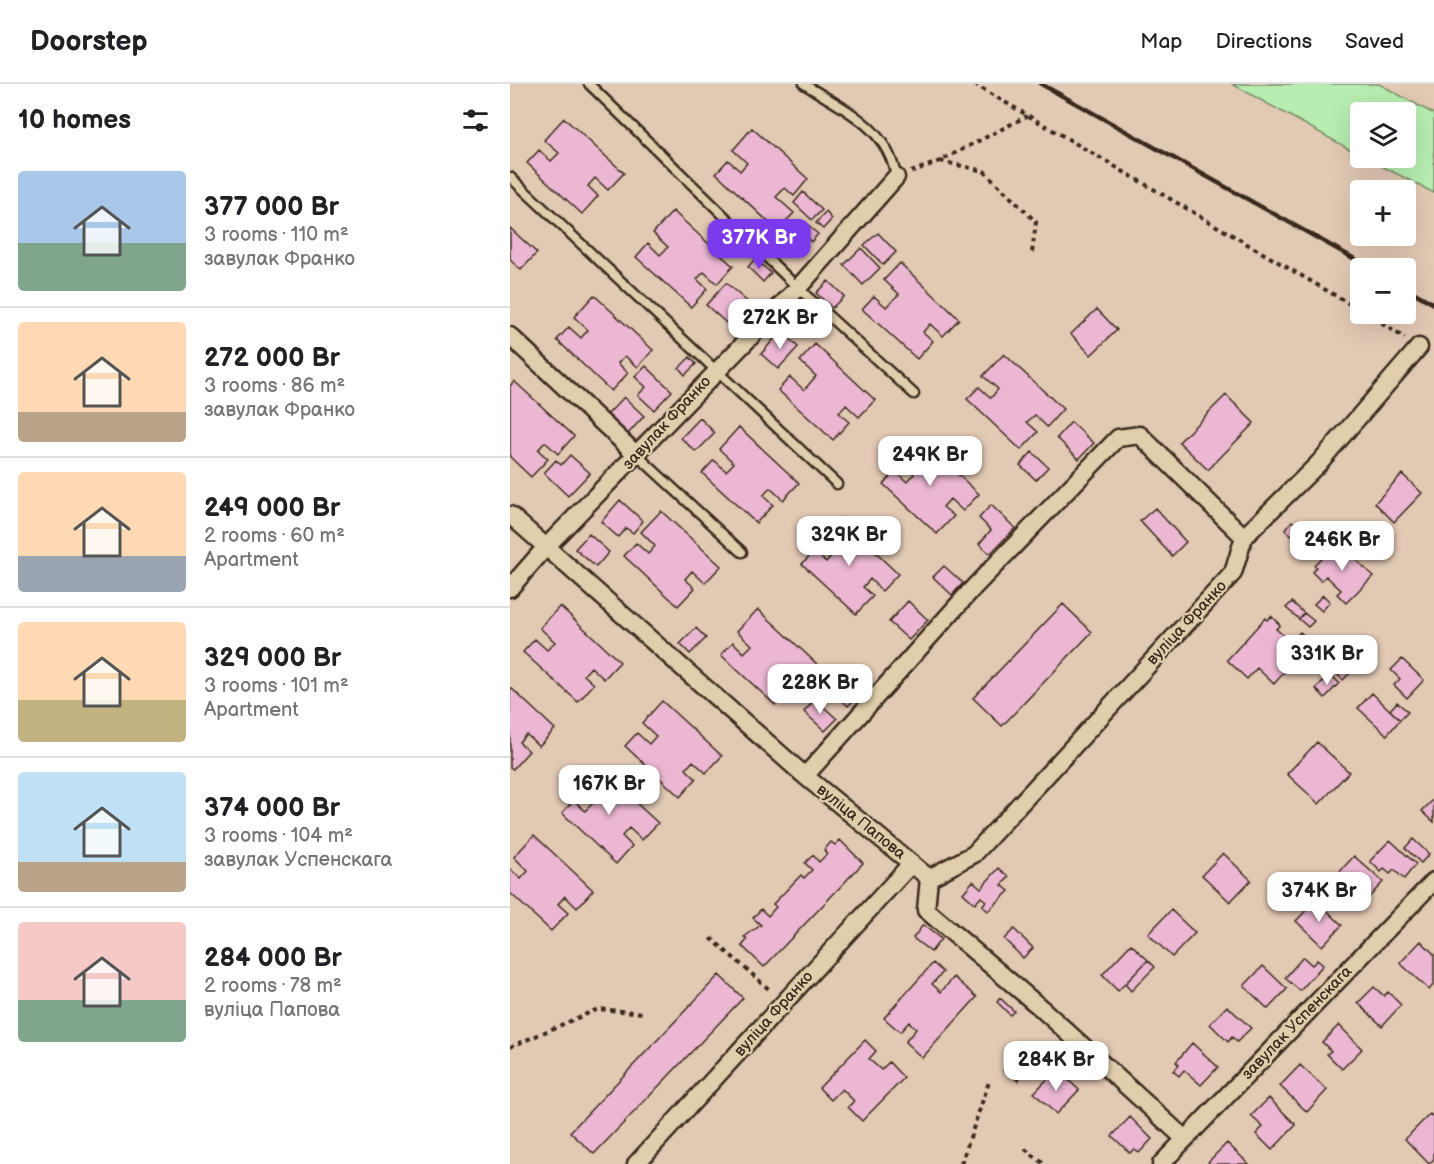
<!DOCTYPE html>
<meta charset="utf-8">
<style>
:root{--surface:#fff;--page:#f6f6f6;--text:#202124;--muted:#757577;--line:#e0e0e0;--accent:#7c3aed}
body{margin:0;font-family:"Balsamiq Sans",sans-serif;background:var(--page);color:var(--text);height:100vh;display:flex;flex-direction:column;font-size:22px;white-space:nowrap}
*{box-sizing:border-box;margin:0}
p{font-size:20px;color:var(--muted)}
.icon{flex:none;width:33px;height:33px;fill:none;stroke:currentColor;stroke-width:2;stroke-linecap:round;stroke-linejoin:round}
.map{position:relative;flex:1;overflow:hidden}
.drawer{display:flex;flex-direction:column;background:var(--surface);width:510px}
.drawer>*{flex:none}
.controls{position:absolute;left:840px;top:18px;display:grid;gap:12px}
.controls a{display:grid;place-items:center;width:66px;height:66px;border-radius:6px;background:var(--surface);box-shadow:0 6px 24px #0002;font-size:30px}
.price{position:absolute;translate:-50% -51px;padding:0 14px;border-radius:12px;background:#fff;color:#222;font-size:20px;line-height:39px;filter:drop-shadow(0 2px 3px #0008)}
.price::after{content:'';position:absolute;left:50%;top:36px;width:18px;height:14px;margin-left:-9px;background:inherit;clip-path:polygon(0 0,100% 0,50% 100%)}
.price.on{background:var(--accent);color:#fff}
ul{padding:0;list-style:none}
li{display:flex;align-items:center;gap:18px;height:150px;padding:0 18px}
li+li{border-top:2px solid var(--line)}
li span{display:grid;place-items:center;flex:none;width:168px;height:120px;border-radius:6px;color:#555}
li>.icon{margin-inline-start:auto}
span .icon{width:72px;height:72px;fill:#fffc;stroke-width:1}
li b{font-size:26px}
h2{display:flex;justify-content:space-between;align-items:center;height:72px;padding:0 18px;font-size:26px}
header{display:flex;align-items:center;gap:36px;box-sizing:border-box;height:84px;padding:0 30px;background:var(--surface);border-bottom:2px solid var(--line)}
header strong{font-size:28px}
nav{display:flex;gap:33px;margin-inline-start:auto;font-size:21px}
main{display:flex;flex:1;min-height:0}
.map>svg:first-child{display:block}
.green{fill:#b7edb0;stroke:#798c67;stroke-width:1.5}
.building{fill:#ebb7d2;stroke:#3b2a1e;stroke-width:1.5}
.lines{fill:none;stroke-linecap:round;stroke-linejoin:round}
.service-casing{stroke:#3b2a1e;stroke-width:13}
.minor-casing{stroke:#3b2a1e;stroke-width:21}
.path{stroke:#3b2a1e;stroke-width:4;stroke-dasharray:4.5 4.5;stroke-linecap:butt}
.service{stroke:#e0ceac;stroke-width:8}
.minor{stroke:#e0ceac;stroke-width:16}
.rail{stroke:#3b2a1e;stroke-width:4.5}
.labels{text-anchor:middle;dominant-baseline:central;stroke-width:4.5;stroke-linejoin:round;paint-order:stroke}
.street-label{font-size:16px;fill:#3b2a1e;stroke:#e0ceac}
</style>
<header>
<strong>Doorstep</strong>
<nav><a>Map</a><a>Directions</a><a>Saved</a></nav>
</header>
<main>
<section class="drawer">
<h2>10 homes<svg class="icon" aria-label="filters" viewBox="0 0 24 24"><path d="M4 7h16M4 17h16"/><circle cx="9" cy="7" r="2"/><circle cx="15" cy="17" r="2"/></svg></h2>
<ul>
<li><span style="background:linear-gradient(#a9c7e8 60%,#7fa58c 0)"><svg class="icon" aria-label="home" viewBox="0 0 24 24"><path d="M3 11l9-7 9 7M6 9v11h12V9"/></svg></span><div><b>377 000 Br</b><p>3 rooms · 110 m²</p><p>завулак Франко</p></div></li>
<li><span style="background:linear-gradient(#ffd9b3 75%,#b9a48a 0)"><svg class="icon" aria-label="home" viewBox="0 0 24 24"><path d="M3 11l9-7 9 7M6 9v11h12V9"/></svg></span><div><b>272 000 Br</b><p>3 rooms · 86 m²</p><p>завулак Франко</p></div></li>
<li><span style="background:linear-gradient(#ffd9b3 70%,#9aa5b1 0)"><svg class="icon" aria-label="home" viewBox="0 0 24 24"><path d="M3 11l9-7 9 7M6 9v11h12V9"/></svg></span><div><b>249 000 Br</b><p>2 rooms · 60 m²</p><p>Apartment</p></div></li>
<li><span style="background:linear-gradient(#ffd9b3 65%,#c2b280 0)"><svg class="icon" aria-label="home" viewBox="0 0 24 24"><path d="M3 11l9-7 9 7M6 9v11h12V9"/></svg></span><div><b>329 000 Br</b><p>3 rooms · 101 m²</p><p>Apartment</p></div></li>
<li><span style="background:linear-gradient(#bfe0f5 75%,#b9a48a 0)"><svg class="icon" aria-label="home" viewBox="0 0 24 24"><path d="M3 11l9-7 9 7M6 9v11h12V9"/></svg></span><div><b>374 000 Br</b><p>3 rooms · 104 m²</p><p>завулак Успенскага</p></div></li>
<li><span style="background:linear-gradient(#f6c9c9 65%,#7fa58c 0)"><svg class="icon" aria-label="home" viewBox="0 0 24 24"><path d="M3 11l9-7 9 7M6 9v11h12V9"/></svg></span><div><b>284 000 Br</b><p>2 rooms · 78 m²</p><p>вуліца Папова</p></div></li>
</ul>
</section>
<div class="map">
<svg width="924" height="1080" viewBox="0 0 924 1080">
<rect width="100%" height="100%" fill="#e2c9b4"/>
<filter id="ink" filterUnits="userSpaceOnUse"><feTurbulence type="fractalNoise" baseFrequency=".0167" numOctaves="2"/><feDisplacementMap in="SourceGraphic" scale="12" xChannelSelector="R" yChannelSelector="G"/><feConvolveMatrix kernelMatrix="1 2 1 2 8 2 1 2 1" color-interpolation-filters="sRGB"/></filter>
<g filter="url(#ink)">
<!-- green -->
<path class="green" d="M722,0H869L924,30V109L856,74H896V28H850V71Z"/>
<!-- building -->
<path class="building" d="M54,34L114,89L98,106L85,94L78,102L88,112L72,130L17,79L29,66L41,77L49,69L34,56Z
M242,44L298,95L284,112L275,104L266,113L284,129L267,146L206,89L218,76L230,87L237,79L223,66Z
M293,108L312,126L302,136L284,119Z
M163,127L223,182L207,200L194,188L187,195L197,205L181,223L126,173L138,159L150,171L158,163L143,149Z
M316,128L322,135L313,145L306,139Z
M298,142L308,150L301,158L292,149Z
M0,144L27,169L11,186L0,176Z
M368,149L386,168L373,181L354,161Z
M351,164L370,184L353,201L334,181Z
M245,175L261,189L253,198L238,183Z
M390,179L449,235L433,252L420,240L413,248L423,257L407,275L352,225L364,212L376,223L389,210L374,196Z
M318,197L334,212L322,224L306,209Z
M216,199L242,222L222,244L196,221Z
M84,211L143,266L128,283L115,272L108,279L118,289L101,307L47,256L59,243L71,254L78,246L64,233Z
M587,225L607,246L581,271L561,250Z
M271,247L288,263L268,285L251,270Z
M305,260L365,316L349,333L336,321L329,329L339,338L323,356L268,306L280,293L294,306L306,292L290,277Z
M494,270L553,325L537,343L525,331L517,338L528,348L511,366L457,315L469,303L481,314L488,305L473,292Z
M180,273L186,280L175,291L169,284Z
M136,282L162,307L144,326L128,311L136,303L125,293Z
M4,297L64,352L48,370L35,358L28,366L38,375L21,393L0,373V302Z
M716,311L744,339L698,386L669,358Z
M114,313L134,332L117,351L96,332Z
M190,334L205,349L186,368L171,354Z
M561,338L584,359L569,375L547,354Z
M229,343L289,399L273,416L260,404L253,412L263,421L246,439L192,389L204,376L216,387L224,379L209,365Z
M409,354L469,410L453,427L440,415L433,423L444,432L427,450L373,400L385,387L397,398L404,390L389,376Z
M522,368L538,383L526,396L510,381Z
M60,371L80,389L58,412L34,389L46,376L51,381Z
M892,390L912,409L884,438L865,419Z
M110,416L133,437L123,449L116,444L108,453L91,438Z
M481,421L505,444L480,470L469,460L481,446L469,434Z
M645,424L676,458L662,472L630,437Z
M151,427L211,482L195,499L182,487L175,495L185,504L168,522L114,472L126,459L138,470L145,462L131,448Z
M329,434L388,490L372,507L360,495L353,503L363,512L346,530L292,480L304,467L316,478L323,470L309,456Z
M782,437L789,442L781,452L775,446Z
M79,450L99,468L86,483L65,465Z
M827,458L863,492L836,519L827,510L831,506L816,492L811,497L802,488L806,483L804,481Z
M434,482L453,499L442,511L423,493Z
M813,511L820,518L812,527L804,520Z
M398,517L418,536L399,556L379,538Z
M782,518L794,529L789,535L776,524Z
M553,520L582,548L492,642L463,614Z
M50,522L110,578L94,595L81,583L74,591L84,600L68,618L13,568L25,555L37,566L45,558L30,544Z
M248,525L307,580L291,598L279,586L271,594L281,603L265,621L211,571L223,558L234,569L242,561L227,547Z
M794,529L804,537L798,543L789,535Z
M761,532L770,541L766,545L781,558L790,548L801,558L764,600L747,584L737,595L717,576L755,534L757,536Z
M186,544L196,554L180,570L170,560Z
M838,573L847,582L833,596L824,587Z
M892,575L914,596L897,614L884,601L890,595L881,586Z
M337,580L359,601L338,622L316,601Z
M820,590L829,599L815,614L806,605Z
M0,603L45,645L29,662L16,650L9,658L19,667L3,685L0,683Z
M862,609L890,636L877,651L848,624Z
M305,615L327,635L315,647L294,628Z
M152,617L212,672L196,689L183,677L176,685L186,695L170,713L115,662L127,649L139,660L146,652L132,639Z
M887,618L898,628L890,636L880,626Z
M807,658L839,688L809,720L777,690Z
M88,684L148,739L132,756L119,744L112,752L122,762L106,780L52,729L64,716L75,727L83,719L68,705Z
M924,715V738L912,727Z
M24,751L83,806L67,824L55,812L48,820L58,829L41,847L0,809V785L11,795L18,787L4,773Z
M903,755L919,770L911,779L895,764Z
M330,756L353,779L254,883L232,862L237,856L234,853L251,841L243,834L251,825L258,832L266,823L263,820L291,791L294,794L302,786L295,779L303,771L309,778L317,770L314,766L321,758L325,761Z
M880,756L906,780L894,795L884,786L880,790L874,785L871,788L860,777Z
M713,769L741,796L720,818L692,791Z
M844,772L873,798L853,820L825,793Z
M489,784L499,793L492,801L499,807L478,827L472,822L476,817L471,813L465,820L453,809L463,797L471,804Z
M806,816L832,841L812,862L786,837Z
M661,826L685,849L662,873L638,850Z
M413,841L431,855L421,868L403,854Z
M504,845L523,864L513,874L494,855Z
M911,857L924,870V900L919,906L890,879Z
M621,860L638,876L608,907L592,891Z
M793,873L802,881L807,876L813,881L790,907L775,894Z
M638,876L645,883L621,907L615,900Z
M423,879L433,888L422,900L431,908L444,893L467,913L412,974L395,958L406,945L399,938L390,948L374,934Z
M753,882L777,905L758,925L734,902Z
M209,891L233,914L84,1070L60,1048Z
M864,903L874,912L878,908L891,921L872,942L848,919Z
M490,914L504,927L500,931L487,918Z
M717,922L741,944L727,958L722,953L718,958L700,940Z
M829,941L852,965L832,985L817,970L821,967L812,958Z
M355,956L366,967L359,975L371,986L379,978L394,994L352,1037L338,1023L344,1017L332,1005L321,1016L309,1004Z
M682,959L708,983L691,1001L674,986L669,992L663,987L669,981L666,978Z
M503,972L517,983L508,997L493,986Z
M790,981L817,1006L797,1028L770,1002Z
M547,985L569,1006L546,1030L524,1009Z
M759,1014L786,1041L762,1066L746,1050L753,1043L741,1032Z
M920,1030L924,1034V1075L919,1080L895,1055Z
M620,1033L642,1055L629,1069L624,1065L620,1069L602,1052Z
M717,1059L739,1080H700L698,1078Z"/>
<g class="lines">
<!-- service casing -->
<g class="service-casing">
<path id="service" d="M79,0L288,204L404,310
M294,0C333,25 378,43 386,93
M0,93L327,400
M128,372L232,468"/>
</g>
<!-- minor casing -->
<g class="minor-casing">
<path id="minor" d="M0,252L128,372
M0,431L295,692L419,794L416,826L532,925L675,1055
M0,504L35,464L288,204L386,93
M295,692L464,503L608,354L630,351L734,453
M419,794L464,770L723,489L734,453L808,380L909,263
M126,1080L401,780
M651,1080L924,797"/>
</g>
<!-- path -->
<path class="path" d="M464,0L850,226
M430,77L474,87L526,138L522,169
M401,88L430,77L517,32
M856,230L895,254
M201,854L261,907
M0,963L88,925L134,929
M515,1065L534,1080
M451,1080L480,995"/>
<!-- service -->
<use href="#service" class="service"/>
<!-- minor -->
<use href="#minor" class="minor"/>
<!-- rail -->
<path class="rail" d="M531,0L861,184
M896,204L924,220"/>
</g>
</g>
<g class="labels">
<!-- street labels -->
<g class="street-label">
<text transform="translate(157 339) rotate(-47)">завулак Франко</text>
<text transform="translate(677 539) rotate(-47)">вуліца Франко</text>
<text transform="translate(351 738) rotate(39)">вуліца Папова</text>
<text transform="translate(264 930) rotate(-48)">вуліца Франко</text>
<text transform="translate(787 939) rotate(-46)">завулак Успенскага</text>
</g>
</g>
</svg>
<div class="controls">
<a><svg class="icon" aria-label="layers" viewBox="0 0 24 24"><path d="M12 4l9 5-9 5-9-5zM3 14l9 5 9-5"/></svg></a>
<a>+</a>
<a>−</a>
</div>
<b class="price on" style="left:249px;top:186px">377K Br</b>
<b class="price" style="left:270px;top:266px">272K Br</b>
<b class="price" style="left:420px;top:403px">249K Br</b>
<b class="price" style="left:339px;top:483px">329K Br</b>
<b class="price" style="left:832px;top:488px">246K Br</b>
<b class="price" style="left:817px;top:602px">331K Br</b>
<b class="price" style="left:310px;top:631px">228K Br</b>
<b class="price" style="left:99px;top:732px">167K Br</b>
<b class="price" style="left:809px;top:839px">374K Br</b>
<b class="price" style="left:546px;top:1008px">284K Br</b>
</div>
</main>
